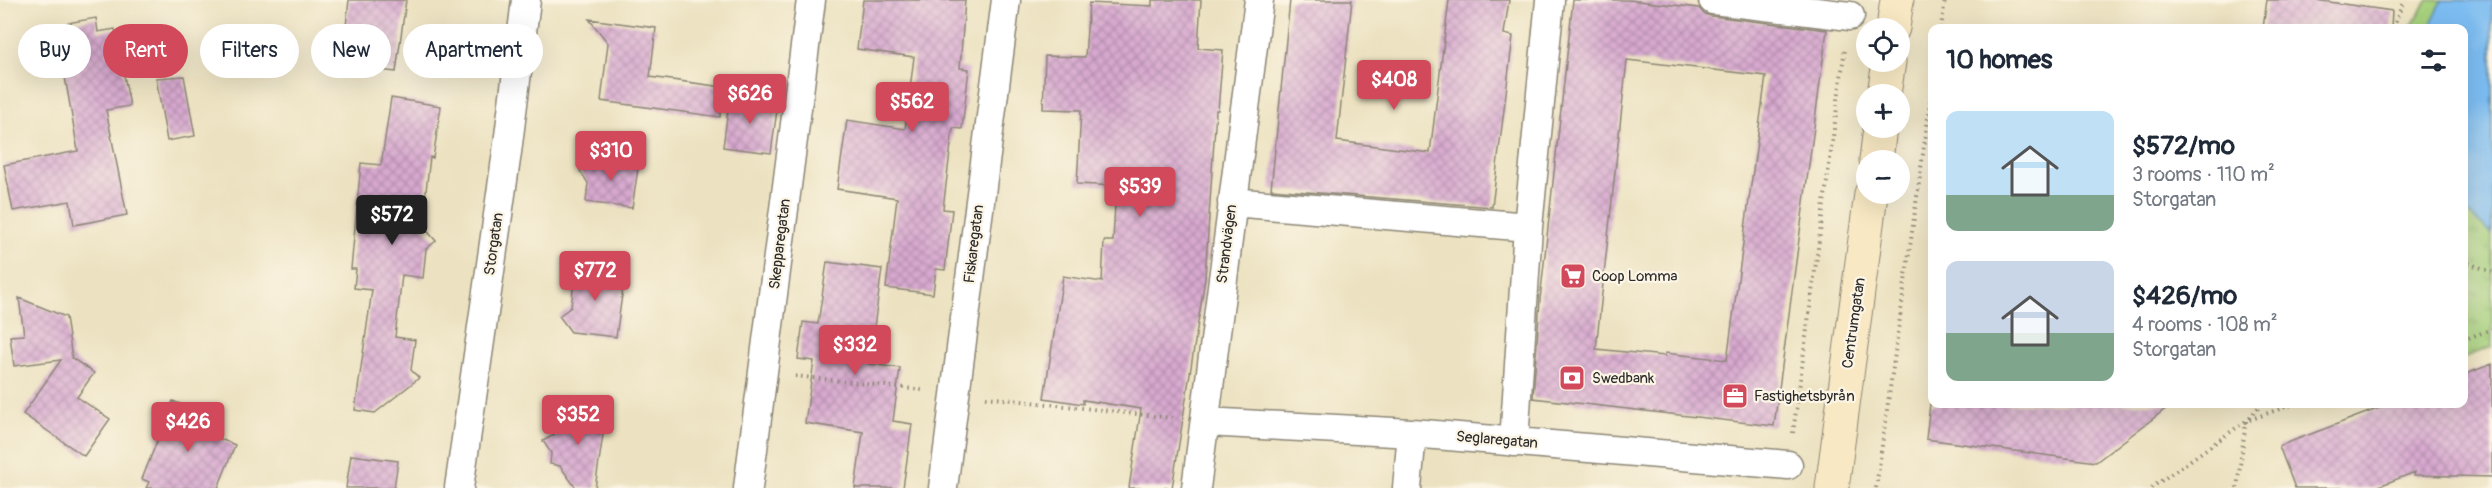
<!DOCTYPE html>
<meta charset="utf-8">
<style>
:root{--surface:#fff;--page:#f6f6f7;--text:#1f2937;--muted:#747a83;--accent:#d1495b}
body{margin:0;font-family:Pangolin,sans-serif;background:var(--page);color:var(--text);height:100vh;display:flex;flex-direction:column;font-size:22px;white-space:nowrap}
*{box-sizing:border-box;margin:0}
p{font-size:20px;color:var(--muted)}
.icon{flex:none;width:33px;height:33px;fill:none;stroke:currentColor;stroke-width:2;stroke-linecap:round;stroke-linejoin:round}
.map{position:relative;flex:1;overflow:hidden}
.panel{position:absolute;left:1928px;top:24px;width:540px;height:384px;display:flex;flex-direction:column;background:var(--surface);border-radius:12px;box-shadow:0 6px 24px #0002}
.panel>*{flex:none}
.hud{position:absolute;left:18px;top:24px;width:570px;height:54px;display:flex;gap:12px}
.fabs{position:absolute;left:1856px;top:18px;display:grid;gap:12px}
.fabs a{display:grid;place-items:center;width:54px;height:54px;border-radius:50%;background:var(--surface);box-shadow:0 6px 24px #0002;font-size:30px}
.price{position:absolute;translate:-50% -51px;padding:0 14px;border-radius:6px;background:var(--accent);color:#fff;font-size:20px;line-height:39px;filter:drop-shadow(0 2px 3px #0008)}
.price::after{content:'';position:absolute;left:50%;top:36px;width:18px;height:14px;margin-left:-9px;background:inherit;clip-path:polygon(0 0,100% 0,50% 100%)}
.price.selected{background:#222;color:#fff}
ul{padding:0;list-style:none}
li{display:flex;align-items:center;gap:18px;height:150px;padding:0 18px}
li span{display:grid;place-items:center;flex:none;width:168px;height:120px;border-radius:12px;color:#555}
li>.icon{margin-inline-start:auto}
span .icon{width:72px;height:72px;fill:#fffc;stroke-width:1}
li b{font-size:26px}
h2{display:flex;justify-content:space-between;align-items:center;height:72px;padding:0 18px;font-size:26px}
.tag{padding:0 21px;border-radius:27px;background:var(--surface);box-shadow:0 6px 24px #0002;font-size:21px;line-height:54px}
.tag.selected{background:var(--accent);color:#fff}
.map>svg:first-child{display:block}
.grass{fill:url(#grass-tufts);stroke:#687e54;stroke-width:1.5}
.water{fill:#7cbcf1;stroke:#54748e;stroke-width:1.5}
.building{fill:url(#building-cross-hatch);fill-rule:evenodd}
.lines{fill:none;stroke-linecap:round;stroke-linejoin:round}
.street-casing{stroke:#8c8676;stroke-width:31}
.secondary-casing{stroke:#8c8676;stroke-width:35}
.path{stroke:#8c8676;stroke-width:4;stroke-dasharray:1.5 4.5;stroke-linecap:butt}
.street{stroke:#fff;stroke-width:28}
.secondary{stroke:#f8e8c3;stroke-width:33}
.labels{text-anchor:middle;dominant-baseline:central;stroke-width:4.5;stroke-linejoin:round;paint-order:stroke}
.street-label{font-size:15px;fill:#2b2b2b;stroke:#fcf5e5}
.poi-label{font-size:15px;fill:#2b2b2b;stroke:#fcf5e5;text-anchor:start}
</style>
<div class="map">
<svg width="2492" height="488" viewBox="0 0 2492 488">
<defs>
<pattern id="grass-tufts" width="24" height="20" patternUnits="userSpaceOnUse" patternTransform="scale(1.5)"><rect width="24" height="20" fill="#a6d07d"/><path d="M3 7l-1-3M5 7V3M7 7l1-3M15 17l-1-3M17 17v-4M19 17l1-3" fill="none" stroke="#8fb36c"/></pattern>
<pattern id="building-cross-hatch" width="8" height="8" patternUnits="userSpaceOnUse" patternTransform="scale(1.5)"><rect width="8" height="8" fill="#d8a9d0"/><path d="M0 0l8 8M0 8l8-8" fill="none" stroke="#af8aa9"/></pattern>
</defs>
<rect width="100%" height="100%" fill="#fcf5e5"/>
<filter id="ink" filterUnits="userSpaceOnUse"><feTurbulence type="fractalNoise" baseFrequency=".0167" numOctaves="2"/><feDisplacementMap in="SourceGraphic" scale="12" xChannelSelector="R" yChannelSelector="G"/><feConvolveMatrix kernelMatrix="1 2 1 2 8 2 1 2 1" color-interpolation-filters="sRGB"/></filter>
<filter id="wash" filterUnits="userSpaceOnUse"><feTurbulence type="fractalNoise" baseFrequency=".008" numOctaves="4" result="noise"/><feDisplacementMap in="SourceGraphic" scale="24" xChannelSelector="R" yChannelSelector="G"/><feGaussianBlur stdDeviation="1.35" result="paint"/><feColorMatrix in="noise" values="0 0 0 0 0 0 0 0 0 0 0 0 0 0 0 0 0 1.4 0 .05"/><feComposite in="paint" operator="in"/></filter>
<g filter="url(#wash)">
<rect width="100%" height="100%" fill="#ece2c1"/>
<!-- grass -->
<path class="grass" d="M2428,0H2492V347L2463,358V28H2410Z"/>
<!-- water -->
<path class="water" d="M2443,0H2492V234L2463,209V28H2429Z"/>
<g id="blocks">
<!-- building -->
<path class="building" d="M349,0H406L396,72L344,66L347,44H344Z
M863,0H965L960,68L969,69L962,129L953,128L943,209L952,210L945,270L936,269L933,294L886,288L897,198L837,189L847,120L905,129L914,57L857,49Z
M1152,0H1201L1198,48L1223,50L1218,110H1216L1205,278L1172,488H1129L1141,409L1083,400V404L1044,398L1063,276L1102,282L1104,241H1113L1116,186L1077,184L1081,110L1043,109L1045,56L1085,57L1089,3L1152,6Z
M1290,0H1352L1337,141L1430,153L1449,0H1509L1504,34L1513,36L1492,207L1271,189Z
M1573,0H1629L1699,8L1704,14L1711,16L1827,30L1774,426L1533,398L1540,300ZM1627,60L1766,76L1727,360L1665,353V356L1596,349Z
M2267,0H2315L2392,11L2391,28H2263Z
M96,18L98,32L115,29L130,106L106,110L127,215L74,225L70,201L13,211L4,165L78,151L64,71L57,72L51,41L70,37L67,23Z
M589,19L656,28L650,77L723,87L720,117L601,101L608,43Z
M184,76L195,136L167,141L156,78Z
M730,96L778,103L771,153L723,147Z
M391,98L441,106L433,158L430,157L422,225L436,241L426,249L423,278L402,275L395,337L415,340L411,370L419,378L375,413L355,410L372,290L354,288L356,269H351L361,163L381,165Z
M598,157L639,162L632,208L586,202L588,183L580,171Z
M582,262L616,267L613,286L623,288L616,337L571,332L559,316L571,307L574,281L579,282Z
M827,262L882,269L869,364L900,368L893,421L912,424L903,488H855L863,432L805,423L814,361L798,359L803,322L818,324Z
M19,298L66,317L72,358L94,373L77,397L110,419L84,456L23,414L61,360L14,366L10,336L24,335Z
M2492,364V477L2414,475L2415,472L2374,488H2295L2279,446L2390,404H2463V375Z
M173,401L214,418L208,434L235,445L218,488H146L149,482L142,479Z
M1930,404H2172L2096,462L1926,439Z
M558,408L606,415L595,488H576L560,466L550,464L551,453L543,441L554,435Z
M351,455L398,461L394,488H346Z"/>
</g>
</g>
<g filter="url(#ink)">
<use href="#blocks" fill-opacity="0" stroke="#8c8676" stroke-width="1.5"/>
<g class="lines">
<!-- street casing -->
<g class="street-casing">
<path id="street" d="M1713,0L1850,16
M1232,202L1528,227L1514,442
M1528,227L1550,0
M1206,422L1412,433L1788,465
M459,488L507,152L526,0
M748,488L811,0
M943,488L1006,0
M1196,488L1259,0
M1407,488L1412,433"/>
</g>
<!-- secondary casing -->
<g class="secondary-casing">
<path id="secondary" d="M1893,28L1897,0
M1884,94L1889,62
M1876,160L1880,128
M1832,488L1871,194"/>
</g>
<!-- path -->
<path class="path" d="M1941,28L1945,0
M2393,28L2404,0
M2463,261L2492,272
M2463,340L2492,329
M795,376L922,390
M986,397L1172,418
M1793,433L1845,48
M1876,488L1932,90
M2151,488L2246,421L2294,404
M2237,488L2246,421L2262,404"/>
<!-- street -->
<use href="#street" class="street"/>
<!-- secondary -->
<use href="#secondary" class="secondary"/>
</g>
</g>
<!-- icons -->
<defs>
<g id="supermarket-square" transform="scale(1.35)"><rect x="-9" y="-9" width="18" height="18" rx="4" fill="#d1495b" stroke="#fcf5e5"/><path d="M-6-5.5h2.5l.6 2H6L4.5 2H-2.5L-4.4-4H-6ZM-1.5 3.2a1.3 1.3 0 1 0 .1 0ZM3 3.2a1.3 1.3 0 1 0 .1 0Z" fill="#fff"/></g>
<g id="bank-square" transform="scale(1.35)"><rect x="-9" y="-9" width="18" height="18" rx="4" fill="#d1495b" stroke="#fcf5e5"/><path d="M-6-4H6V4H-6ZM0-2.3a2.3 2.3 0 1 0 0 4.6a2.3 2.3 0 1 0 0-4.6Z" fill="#fff"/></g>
<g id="office-square" transform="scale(1.35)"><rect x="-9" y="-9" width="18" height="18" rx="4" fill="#d1495b" stroke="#fcf5e5"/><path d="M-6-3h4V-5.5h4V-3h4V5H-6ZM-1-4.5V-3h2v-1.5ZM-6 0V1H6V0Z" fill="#fff"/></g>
</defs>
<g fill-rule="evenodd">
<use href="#supermarket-square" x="1573" y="276"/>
<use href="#bank-square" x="1572" y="378"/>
<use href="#office-square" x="1735" y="396"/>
</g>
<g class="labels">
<!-- street labels -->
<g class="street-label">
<text transform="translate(494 244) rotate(-82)">Storgatan</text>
<text transform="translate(780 244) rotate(-83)">Skepparegatan</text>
<text transform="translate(974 244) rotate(-83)">Fiskaregatan</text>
<text transform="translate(1227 244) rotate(-83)">Strandvägen</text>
<text transform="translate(1854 323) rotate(-82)">Centrumgatan</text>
<text transform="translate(1497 440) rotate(5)">Seglaregatan</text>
</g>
<!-- poi labels -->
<g class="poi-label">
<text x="1592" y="276">Coop Lomma</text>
<text x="1592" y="378">Swedbank</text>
<text x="1754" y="396">Fastighetsbyrån</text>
</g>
</g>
</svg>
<div class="fabs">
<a><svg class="icon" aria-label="locate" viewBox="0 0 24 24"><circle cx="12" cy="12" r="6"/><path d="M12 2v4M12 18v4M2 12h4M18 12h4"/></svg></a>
<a>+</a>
<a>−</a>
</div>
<b class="price" style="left:1394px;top:111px">$408</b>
<b class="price" style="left:750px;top:125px">$626</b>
<b class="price" style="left:912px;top:133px">$562</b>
<b class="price" style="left:611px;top:182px">$310</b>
<b class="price" style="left:1140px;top:218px">$539</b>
<b class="price selected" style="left:392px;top:246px">$572</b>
<b class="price" style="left:595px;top:302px">$772</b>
<b class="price" style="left:855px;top:376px">$332</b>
<b class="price" style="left:578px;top:446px">$352</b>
<b class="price" style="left:188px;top:453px">$426</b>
<div class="hud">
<a class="tag">Buy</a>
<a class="tag selected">Rent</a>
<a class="tag">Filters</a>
<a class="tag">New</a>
<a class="tag">Apartment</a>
</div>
<section class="panel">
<h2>10 homes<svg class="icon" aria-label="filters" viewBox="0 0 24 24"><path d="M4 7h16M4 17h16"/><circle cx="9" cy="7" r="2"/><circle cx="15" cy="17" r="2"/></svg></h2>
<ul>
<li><span style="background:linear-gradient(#bfe0f5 70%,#7fa58c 0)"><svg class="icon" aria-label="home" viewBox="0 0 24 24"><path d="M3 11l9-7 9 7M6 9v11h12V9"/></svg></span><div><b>$572/mo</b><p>3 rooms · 110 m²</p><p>Storgatan</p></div></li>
<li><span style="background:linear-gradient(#c9d6e8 60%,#7fa58c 0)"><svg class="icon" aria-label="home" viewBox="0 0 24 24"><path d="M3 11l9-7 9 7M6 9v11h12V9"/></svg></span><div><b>$426/mo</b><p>4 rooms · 108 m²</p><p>Storgatan</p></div></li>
</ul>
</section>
</div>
